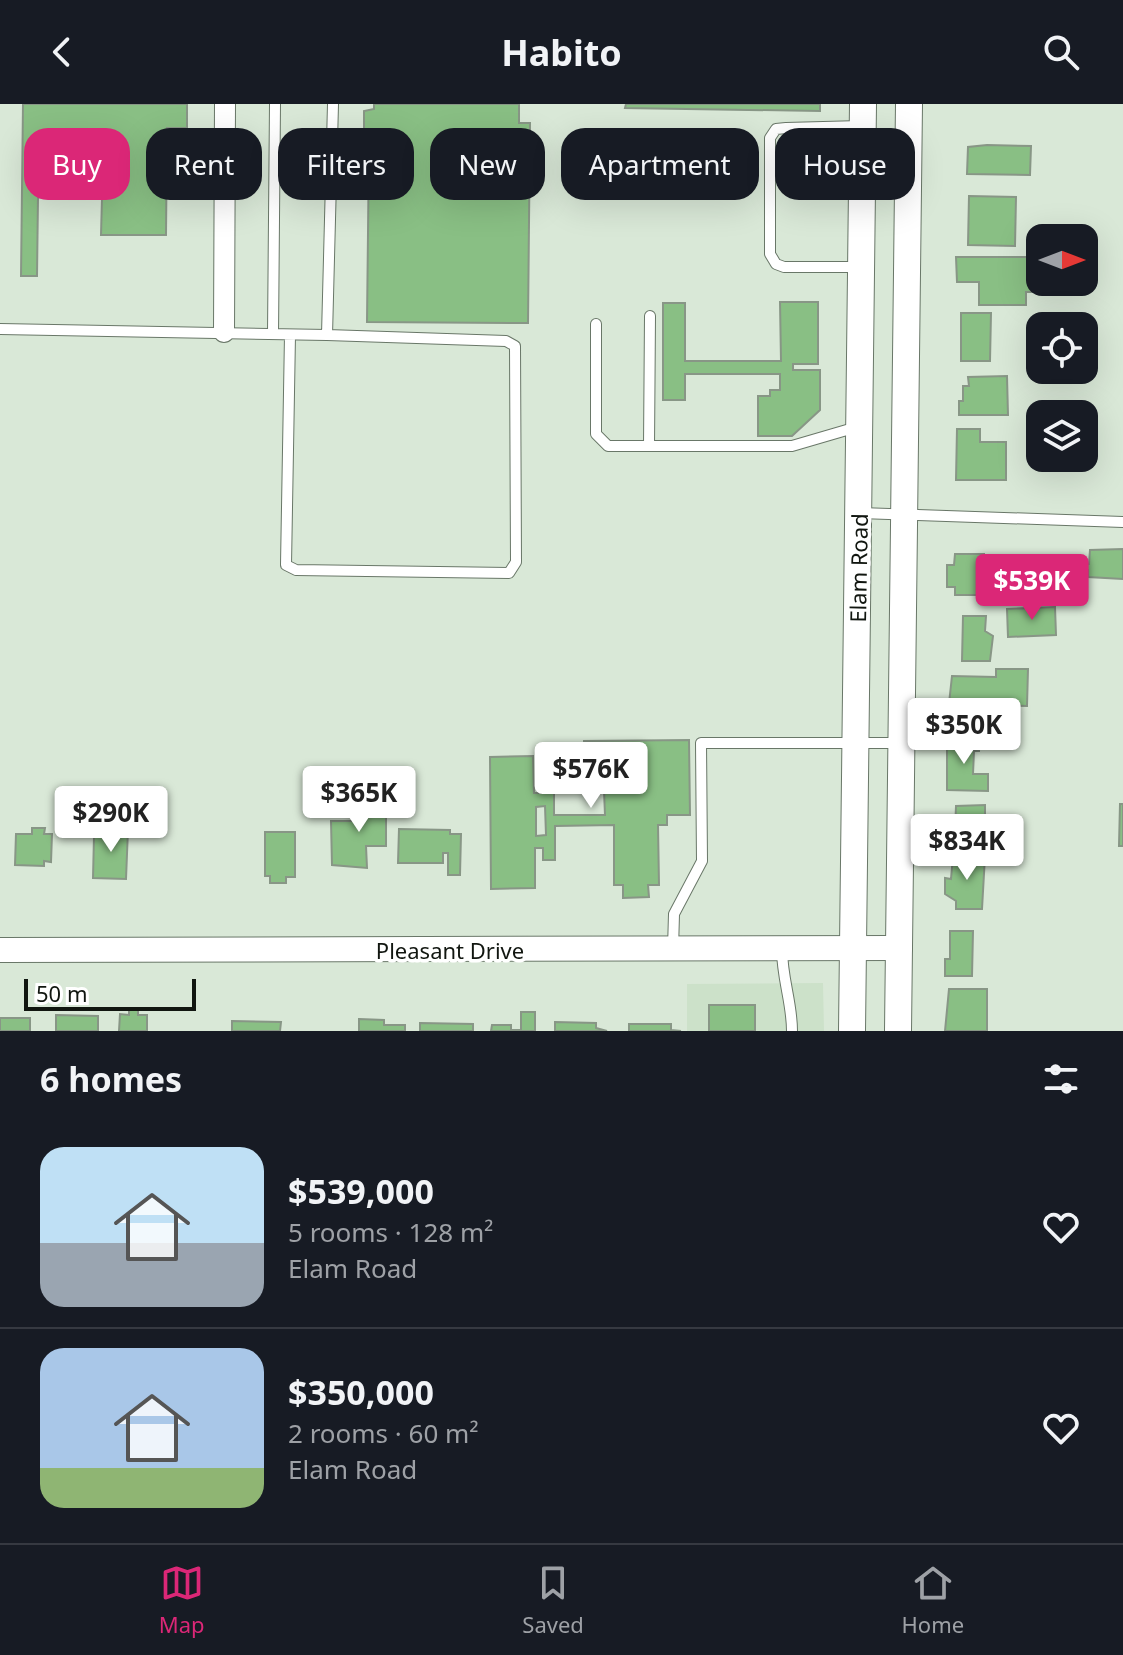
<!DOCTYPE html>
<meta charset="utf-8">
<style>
:root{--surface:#171b24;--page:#242831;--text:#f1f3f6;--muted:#9ea1a6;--line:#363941;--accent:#db2777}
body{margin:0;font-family:"Noto Sans",sans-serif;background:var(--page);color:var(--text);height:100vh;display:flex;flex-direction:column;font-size:30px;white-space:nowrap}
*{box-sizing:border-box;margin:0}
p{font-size:26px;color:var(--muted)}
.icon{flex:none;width:44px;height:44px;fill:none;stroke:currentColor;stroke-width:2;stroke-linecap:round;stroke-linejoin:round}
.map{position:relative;height:927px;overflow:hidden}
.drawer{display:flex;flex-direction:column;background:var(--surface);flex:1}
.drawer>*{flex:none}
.banner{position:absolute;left:24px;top:24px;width:1076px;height:72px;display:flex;gap:16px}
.needle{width:52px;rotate:90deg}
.tools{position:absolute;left:1026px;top:120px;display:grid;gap:16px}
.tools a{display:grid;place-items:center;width:72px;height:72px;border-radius:16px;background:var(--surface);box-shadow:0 8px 32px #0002;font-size:40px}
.scale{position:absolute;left:24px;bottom:20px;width:172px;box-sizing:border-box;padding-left:8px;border:4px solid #111610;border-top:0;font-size:22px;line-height:28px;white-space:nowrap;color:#111610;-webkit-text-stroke:6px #fff;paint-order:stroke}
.price{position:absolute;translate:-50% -68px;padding:0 18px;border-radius:8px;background:#fff;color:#222;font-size:26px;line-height:52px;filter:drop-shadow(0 2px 4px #0008)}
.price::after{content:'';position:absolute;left:50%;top:48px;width:24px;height:18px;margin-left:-12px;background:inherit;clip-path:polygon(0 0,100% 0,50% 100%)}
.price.selected{background:var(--accent);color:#fff}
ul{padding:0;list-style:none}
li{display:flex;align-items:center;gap:24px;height:200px;padding:0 40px}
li+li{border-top:2px solid var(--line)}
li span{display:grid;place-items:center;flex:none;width:224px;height:160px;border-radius:24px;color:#555}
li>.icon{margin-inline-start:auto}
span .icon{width:96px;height:96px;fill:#fffc;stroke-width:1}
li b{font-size:34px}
h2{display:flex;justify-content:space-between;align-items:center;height:96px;padding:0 40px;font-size:34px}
.pill{padding:0 28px;border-radius:24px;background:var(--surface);box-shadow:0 8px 32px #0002;font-size:28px;line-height:72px}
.pill.selected{background:var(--accent);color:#fff}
header{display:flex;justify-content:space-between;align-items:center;height:104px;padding:0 40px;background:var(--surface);font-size:36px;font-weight:700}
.tabs{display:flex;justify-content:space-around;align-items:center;height:112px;border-top:2px solid var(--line);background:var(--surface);font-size:22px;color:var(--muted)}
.tabs a{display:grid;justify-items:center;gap:4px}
.tabs .selected{color:var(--accent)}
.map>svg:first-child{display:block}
.built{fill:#cce1c9}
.building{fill:#89bf84;stroke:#889686;stroke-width:2;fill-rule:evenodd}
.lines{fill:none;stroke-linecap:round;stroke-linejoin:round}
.service-casing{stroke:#697768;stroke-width:12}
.minor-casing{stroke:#697768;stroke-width:22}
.tertiary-casing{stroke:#697768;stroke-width:26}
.secondary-casing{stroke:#697768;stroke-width:28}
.service{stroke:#fff;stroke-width:10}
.minor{stroke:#fff;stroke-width:20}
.tertiary{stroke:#fff;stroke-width:24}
.secondary{stroke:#fff;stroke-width:26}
.labels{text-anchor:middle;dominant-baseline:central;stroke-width:7;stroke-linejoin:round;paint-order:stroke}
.street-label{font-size:22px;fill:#111610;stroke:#fff}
</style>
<header><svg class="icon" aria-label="back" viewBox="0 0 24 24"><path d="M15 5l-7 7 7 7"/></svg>Habito<svg class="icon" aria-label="search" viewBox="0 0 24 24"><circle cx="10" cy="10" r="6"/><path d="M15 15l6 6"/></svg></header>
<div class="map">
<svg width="1123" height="927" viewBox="0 0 1123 927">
<rect width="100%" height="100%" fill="#d9e8d7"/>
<!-- built -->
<path class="built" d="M823,879L824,927H687V880Z"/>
<!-- building -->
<path class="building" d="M23,0H187V24H167L166,131H101L102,94L38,93L37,172H21Z
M374,0H519V19H530L528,219L367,218L369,40H364V7L374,5Z
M626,0H820V7L625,4Z
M987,41L1031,42L1030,71L967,70L968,43Z
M969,92L1016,93L1015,142L968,141Z
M956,153H1032V188H1026V201H979V178H957Z
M780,198H818V260H793V266H820V306L792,332H758V292H770V286H780V270H685V296H663V199H685V257H781Z
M961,209H991L990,257H961Z
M1007,272L1008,311H959V297H963V282H969L968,273Z
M957,325H980V338H1006V376H956Z
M1123,445V475L1088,473V466H1083V460H1089L1090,446Z
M955,450H984L983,491H955V483H947V461H954Z
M1055,503L1056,531L1008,533L1007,505Z
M963,512H986L985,527L993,532L990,557H962Z
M996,565H1028L1027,602L996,601L995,619L947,618L952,572L996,573Z
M953,633H979V647H974L973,670H988V687L947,686V643L953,644Z
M689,636L690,711H667V721H658L659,781H648L649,793L623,794V781H614V721L555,722V756H543V744H535V784L491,785L490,653L533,652L534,689H554V711H605L604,687H584V637ZM545,702L546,731L536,732V703Z
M386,695V742H366L367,764L332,761L331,717H357V696Z
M1120,700H1123V742H1119Z
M985,701V721H1001L1002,743L946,746V729L955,728L956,702Z
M32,724H45L44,730H52L51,758L44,757V762L15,761L16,730H32Z
M103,724L128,725L126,775L93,774L94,732H103Z
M399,725L450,726V730H461L460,771H448V749H443V759H398Z
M265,728H295V773H286V779H270V772H265Z
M953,752H985L982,805H956V797L945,790V774L951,775Z
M950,827H973L972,872H945V855H950Z
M949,885H987V927H945Z
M709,901H755V927H709Z
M129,905L138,906V911H147V927H119L120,910L129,911Z
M521,908H535V927H491L492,921H511V926H521Z
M56,911L98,912V927H56Z
M0,914H30V927H0Z
M359,915L384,916V921H405V927H359Z
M232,917L281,918L280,927H232Z
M555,918L596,919V924L607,927H555Z
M420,919L473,920V927H420Z
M629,920H671V926L681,927H629Z"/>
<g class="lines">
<!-- service casing -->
<g class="service-casing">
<path id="service" d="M860,163H784L776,160L770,150V34L776,25L786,24L861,22
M596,220V330L608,342H792L857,323
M0,225L327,231L333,0
M273,230L275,0
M290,231L286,461L296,466L509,469L516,458L515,242L506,237L327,231
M649,342L650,212
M860,409L1123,418
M673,845L674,810L702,757L701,639H900
M782,845C782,875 792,898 792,927"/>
</g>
<!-- minor casing -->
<g class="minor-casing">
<path id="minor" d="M224,228L225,0"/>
</g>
<!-- tertiary casing -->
<g class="tertiary-casing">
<path id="tertiary" d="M0,846L900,844"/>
</g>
<!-- secondary casing -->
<g class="secondary-casing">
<path id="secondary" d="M852,927L863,0
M898,927L909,0"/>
</g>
<!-- service -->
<use href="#service" class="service"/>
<!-- minor -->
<use href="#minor" class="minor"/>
<!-- tertiary -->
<use href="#tertiary" class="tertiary"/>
<!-- secondary -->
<use href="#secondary" class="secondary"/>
</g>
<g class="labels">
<!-- street labels -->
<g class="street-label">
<text transform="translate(858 464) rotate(-89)">Elam Road</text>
<text x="450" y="846">Pleasant Drive</text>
</g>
</g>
</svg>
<div class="tools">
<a><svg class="needle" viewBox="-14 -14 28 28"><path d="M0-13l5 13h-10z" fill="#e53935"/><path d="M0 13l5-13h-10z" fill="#9ea1a6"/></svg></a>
<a><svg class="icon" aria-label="locate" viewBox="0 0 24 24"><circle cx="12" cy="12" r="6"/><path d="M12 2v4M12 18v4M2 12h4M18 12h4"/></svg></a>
<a><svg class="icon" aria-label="layers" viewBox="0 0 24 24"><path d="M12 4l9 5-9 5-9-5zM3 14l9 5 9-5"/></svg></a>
</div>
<div class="scale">50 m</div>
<b class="price selected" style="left:1032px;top:518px">$539K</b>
<b class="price" style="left:964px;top:662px">$350K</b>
<b class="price" style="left:591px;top:706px">$576K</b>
<b class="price" style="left:359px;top:730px">$365K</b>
<b class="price" style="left:111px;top:750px">$290K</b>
<b class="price" style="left:967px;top:778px">$834K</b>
<div class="banner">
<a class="pill selected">Buy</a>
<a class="pill">Rent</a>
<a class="pill">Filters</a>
<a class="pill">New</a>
<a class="pill">Apartment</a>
<a class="pill">House</a>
</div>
</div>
<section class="drawer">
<h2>6 homes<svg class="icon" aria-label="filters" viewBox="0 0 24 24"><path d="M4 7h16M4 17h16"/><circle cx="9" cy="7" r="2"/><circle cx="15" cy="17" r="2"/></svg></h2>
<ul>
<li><span style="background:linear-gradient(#bfe0f5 60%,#9aa5b1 0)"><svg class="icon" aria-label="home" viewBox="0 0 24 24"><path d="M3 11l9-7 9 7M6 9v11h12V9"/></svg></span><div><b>$539,000</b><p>5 rooms · 128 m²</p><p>Elam Road</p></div><svg class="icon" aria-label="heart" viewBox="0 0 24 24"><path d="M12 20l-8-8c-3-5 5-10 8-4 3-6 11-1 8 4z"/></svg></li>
<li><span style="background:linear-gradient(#a9c7e8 75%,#8fb573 0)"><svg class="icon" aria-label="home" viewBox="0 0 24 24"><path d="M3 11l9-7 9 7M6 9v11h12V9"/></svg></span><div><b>$350,000</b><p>2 rooms · 60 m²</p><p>Elam Road</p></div><svg class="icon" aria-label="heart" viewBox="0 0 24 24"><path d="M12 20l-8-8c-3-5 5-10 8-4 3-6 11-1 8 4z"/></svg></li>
</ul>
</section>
<nav class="tabs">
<a class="selected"><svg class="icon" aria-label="map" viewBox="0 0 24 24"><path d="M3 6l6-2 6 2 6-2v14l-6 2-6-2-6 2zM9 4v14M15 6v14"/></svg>Map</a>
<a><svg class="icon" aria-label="saved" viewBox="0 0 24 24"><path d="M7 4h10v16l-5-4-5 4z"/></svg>Saved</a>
<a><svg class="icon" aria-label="home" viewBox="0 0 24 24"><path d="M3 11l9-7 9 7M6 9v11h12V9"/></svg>Home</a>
</nav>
